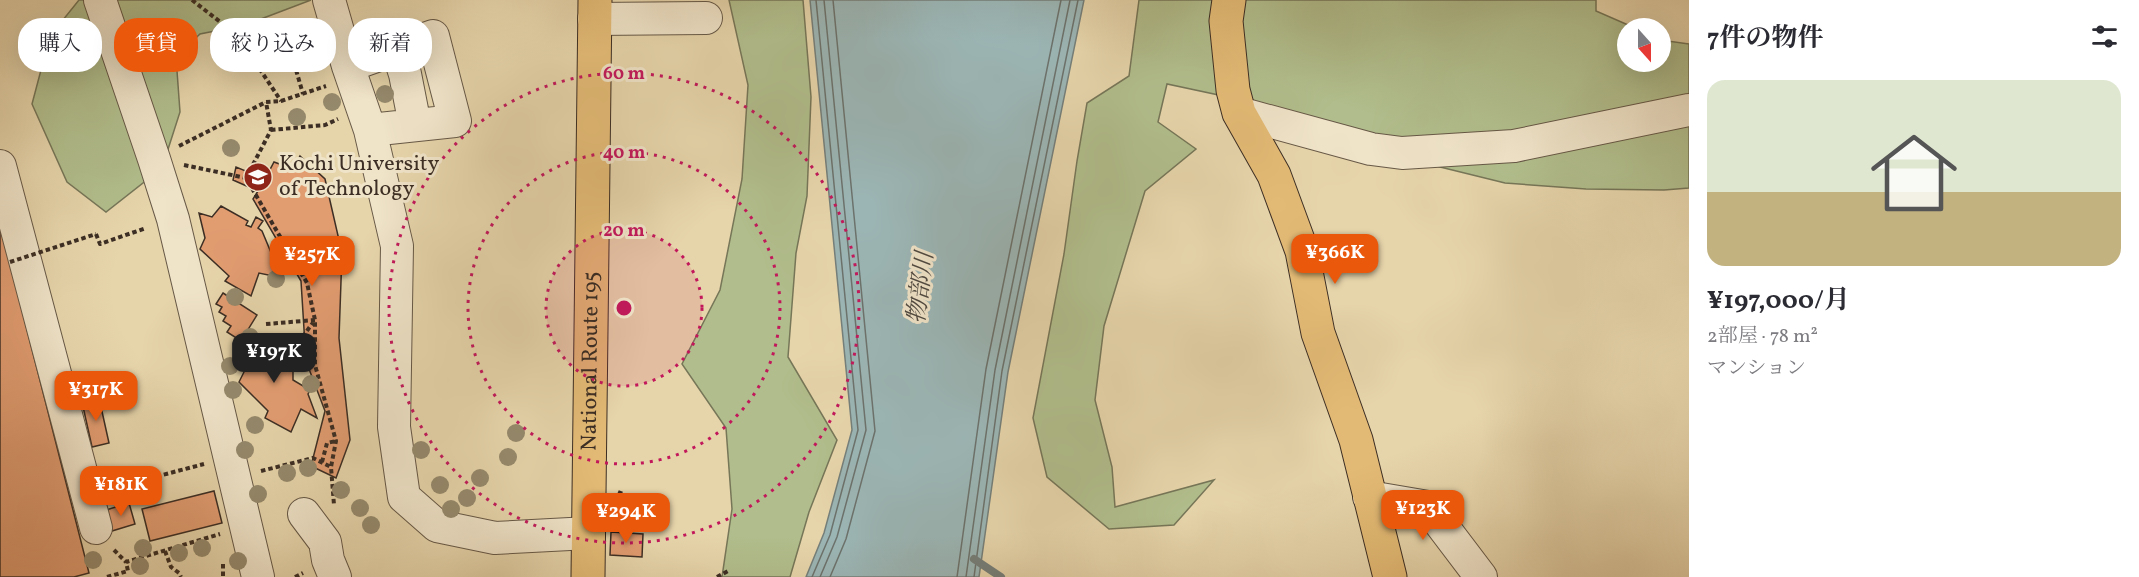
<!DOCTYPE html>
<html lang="ja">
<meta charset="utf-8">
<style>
:root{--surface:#fff;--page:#f7f7f7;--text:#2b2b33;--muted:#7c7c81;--line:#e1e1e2;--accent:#ea580c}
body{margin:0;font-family:Vollkorn,"Noto Serif JP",serif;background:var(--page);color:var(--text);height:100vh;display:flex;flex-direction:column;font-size:22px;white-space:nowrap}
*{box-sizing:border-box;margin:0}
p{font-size:20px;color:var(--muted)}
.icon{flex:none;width:33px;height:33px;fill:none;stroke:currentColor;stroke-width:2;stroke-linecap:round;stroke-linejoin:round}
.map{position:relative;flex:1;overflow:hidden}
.details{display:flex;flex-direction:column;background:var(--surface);width:450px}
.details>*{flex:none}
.top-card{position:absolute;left:18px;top:18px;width:570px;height:54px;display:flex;gap:12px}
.needle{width:39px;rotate:159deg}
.buttons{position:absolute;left:1617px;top:18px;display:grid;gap:12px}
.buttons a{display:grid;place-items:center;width:54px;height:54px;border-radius:50%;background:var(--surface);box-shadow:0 6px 24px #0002;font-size:30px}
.price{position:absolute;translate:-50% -51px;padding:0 14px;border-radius:12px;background:var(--accent);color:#fff;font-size:20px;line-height:39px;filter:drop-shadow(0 2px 3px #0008)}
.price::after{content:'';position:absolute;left:50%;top:36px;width:18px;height:14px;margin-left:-9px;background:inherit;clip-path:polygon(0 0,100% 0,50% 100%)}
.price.active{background:#222;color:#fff}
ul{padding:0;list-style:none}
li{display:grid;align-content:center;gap:12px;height:318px;padding:0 18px}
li+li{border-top:2px solid var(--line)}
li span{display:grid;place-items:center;height:186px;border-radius:18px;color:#555}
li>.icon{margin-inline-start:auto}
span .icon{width:108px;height:108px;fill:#fffc;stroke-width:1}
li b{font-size:26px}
h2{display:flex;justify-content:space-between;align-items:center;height:72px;padding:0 18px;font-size:26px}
.pill{padding:0 21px;border-radius:24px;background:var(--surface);box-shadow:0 6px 24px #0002;font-size:21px;line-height:54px}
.pill.active{background:var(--accent);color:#fff}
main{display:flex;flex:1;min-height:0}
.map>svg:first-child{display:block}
.green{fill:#b1bd8c;stroke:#767658;stroke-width:1.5}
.water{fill:#9bb5b4;stroke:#757f7a;stroke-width:1.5}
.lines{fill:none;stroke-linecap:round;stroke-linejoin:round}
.shore{stroke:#6c726c;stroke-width:1.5}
.stream{stroke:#757f7a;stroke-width:8}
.building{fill:#e19c70;stroke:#3c2e24;stroke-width:1.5}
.minor-casing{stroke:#665846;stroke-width:34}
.major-casing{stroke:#3c2e24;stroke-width:35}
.highway-casing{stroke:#3c2e24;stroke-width:35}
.path{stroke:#3c2e24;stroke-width:4;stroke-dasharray:4.5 3;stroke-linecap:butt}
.minor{stroke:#efe3c8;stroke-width:32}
.major{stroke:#e3ba75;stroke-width:33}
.highway{stroke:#e3ba75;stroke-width:33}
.path-bridge{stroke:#3c2e24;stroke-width:4;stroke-dasharray:4.5 3;stroke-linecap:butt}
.tree{fill:#95896c}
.ring{fill:none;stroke:#c2185b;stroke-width:3;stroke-dasharray:3 6}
.labels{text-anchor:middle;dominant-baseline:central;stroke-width:6;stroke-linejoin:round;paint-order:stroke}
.poi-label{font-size:22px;fill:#3c2e24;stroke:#efe3c8;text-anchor:start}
.street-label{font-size:22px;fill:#3c2e24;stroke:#efe3c8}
.water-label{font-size:24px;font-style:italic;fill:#4f4941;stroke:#efe3c8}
.centre{fill:#c2185b;stroke:#efe3c8;stroke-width:3}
.ring-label{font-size:18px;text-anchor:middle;font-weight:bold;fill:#c2185b;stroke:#efe3c8;stroke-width:6;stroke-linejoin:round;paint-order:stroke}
</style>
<main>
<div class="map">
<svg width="1689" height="577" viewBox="0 0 1689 577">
<rect width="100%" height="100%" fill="#e6d4aa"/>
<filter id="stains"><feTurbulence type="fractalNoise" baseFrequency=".00333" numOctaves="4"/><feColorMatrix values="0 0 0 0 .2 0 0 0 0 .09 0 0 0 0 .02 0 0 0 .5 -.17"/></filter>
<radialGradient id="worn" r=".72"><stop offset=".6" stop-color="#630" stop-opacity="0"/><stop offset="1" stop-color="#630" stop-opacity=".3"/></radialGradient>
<!-- green -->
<path class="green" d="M79,0H311L245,25L200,34L176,57L180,112L162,168L106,212L67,182L32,104L50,36Z
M729,0H803L811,97L807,196L796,253L788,357L837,440L809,512L790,577H722L732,509L726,428L682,364L720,290L742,179L748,85Z
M1139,0H1596V11L1635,28H1628V62H1660L1661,40L1689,44V188L1664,190L1586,189L1505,183L1428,164L1242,100L1167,84L1158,122L1196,149L1145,191L1104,326L1095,400L1112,467L1115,507L1214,480L1174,525L1109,529L1047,477L1033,418L1064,254L1077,161L1087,103L1129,76Z"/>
<!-- water -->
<path class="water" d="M810,0H1084L1008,372L979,577H806L824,533L852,430Z"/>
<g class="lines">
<!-- shore -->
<path class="shore" d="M812,577L830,535L858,430L816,0
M820,577L837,537L866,430L824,0
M830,577L846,539L875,431L833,0
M957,577L986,369L1061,0
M966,577L995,370L1070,0
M974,577L1002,371L1078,0"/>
<!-- stream -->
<path class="stream" d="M974,559L1001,577"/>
</g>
<!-- building -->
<path class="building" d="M300,156L325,179L342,253L339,338L350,440L336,478L311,466L325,411L306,361L301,281L253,199L258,191L233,180L236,167L265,179L274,162L293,169Z
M221,206L248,221L246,225L251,227L256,217L263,221L258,228L262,231L275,262L278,277L259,273L251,296L225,281L229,276L200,249L205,238L199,213L212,217Z
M0,223L89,573L74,577H0Z
M223,293L257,315L241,341L227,332L231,326L223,321L226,316L219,312L222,307L216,304Z
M257,338L285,349L279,362L285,368L293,356V380L310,390L308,394L317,418L301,409L291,432L265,418L268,411L239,382L246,368L238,347L249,349Z
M99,398L109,443L92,447L82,402Z
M214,491L222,523L150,541L142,509Z
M129,503L135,524L112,531L106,510Z
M611,532L643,534L642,557L610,555Z"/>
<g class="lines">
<!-- minor casing -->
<g class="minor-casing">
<path id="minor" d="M100,0L154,159L173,219L258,577
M329,0L348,66L370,130L397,246L394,427L404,497L437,526L495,538L589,533
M594,19L706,18
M397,49L405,74L415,125
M348,66L433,36L455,121L370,130
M1239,113L1371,149L1402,153L1514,146L1689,110
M0,166L96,528
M1369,497L1428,507L1481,577
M304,514L325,542L328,560L335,577"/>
</g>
<!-- major casing -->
<g class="major-casing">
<path id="major" d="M1229,0L1226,21L1233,90L1239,113L1274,175L1302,251L1318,333L1356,440L1390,577"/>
</g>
<!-- highway casing -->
<g class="highway-casing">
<g id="highway">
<path id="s1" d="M588,577L595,0"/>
</g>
</g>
<!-- path -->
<path class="path" d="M192,0L237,35L281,101
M294,63L303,94
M271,130L325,125L338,119
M179,146L266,102L281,101L326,86
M184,165L246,178L307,283L315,320V365L336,441L331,467L334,505
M246,178L271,130L266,102
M96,234L100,244L146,228
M266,324L315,320
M289,355L315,320
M322,462L327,443L336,441
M261,471L313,458L331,467
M113,488L204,464
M618,492L645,503
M114,550L126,562
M165,551L171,567L179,573L181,577
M223,564V577
M107,577L128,571L126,562L220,534
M295,577L303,573
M717,577L728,571"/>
<!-- minor -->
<use href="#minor" class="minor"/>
<!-- major -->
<use href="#major" class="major"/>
<!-- highway -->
<use href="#highway" class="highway"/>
<!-- path-bridge -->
<path class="path-bridge" d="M10,262L96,234"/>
</g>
<!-- trees -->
<g class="tree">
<circle cx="385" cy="94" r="9"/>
<circle cx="332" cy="102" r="9"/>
<circle cx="297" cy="117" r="9"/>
<circle cx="231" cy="148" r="9"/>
<circle cx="276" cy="279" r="9"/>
<circle cx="235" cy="297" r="9"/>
<circle cx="250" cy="337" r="9"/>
<circle cx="285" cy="345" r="9"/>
<circle cx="230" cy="366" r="9"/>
<circle cx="311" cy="384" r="9"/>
<circle cx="233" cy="390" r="9"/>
<circle cx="255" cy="425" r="9"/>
<circle cx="516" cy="433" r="9"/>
<circle cx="245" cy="450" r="9"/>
<circle cx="421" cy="450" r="9"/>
<circle cx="508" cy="457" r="9"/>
<circle cx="308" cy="468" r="9"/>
<circle cx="287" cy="473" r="9"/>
<circle cx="480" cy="478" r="9"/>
<circle cx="440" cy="485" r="9"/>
<circle cx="341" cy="490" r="9"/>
<circle cx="258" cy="494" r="9"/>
<circle cx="467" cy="498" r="9"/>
<circle cx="360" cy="508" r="9"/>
<circle cx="451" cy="509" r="9"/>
<circle cx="371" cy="525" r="9"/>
<circle cx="143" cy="548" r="9"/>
<circle cx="202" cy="548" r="9"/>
<circle cx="179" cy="553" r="9"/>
<circle cx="93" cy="560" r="9"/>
<circle cx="238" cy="561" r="9"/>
<circle cx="140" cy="566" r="9"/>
</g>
<!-- distance rings -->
<circle cx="624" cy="308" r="78" fill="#c2185b" fill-opacity=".12"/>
<g class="ring">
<circle cx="624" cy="308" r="78"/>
<circle cx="624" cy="308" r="156"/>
<circle cx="624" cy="308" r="235"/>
</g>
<!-- icons -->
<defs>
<g id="university-disc" transform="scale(1.5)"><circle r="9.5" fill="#8f2418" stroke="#efe3c8"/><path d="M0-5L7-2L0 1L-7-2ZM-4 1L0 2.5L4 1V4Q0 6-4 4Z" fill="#fff"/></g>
</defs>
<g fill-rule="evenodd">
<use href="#university-disc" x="258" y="177"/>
</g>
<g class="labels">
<!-- poi labels -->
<g class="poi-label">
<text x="279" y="164">Kochi University<tspan x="279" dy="25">of Technology</tspan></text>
</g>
<!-- street labels -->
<g class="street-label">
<text stroke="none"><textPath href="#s1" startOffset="216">National Route 195</textPath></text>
</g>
<!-- water labels -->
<g class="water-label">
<text transform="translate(922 288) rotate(-83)">物部川</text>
</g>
</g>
<circle cx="624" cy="308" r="9" class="centre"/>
<g class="ring-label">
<text x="624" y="79">60 m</text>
<text x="624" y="158">40 m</text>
<text x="624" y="236">20 m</text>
</g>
<rect width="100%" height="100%" filter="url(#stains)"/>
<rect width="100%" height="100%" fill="url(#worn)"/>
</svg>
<div class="buttons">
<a><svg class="needle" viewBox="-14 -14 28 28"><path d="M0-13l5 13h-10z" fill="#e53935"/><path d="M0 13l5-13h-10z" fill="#7c7c81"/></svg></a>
</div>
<b class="price" style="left:1335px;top:285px">¥366K</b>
<b class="price" style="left:312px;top:287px">¥257K</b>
<b class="price active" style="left:274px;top:384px">¥197K</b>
<b class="price" style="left:96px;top:422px">¥317K</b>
<b class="price" style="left:121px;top:517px">¥181K</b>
<b class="price" style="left:1423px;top:541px">¥123K</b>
<b class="price" style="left:626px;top:544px">¥294K</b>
<div class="top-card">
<a class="pill">購入</a>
<a class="pill active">賃貸</a>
<a class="pill">絞り込み</a>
<a class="pill">新着</a>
</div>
</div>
<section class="details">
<h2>7件の物件<svg class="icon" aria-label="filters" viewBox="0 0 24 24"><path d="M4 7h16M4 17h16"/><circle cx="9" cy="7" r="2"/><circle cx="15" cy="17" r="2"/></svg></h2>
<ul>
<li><span style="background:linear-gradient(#dfe7d0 60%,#c2b280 0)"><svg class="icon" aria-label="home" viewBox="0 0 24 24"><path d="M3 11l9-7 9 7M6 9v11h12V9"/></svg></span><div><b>¥197,000/月</b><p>2部屋 · 78 m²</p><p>マンション</p></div></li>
</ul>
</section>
</main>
